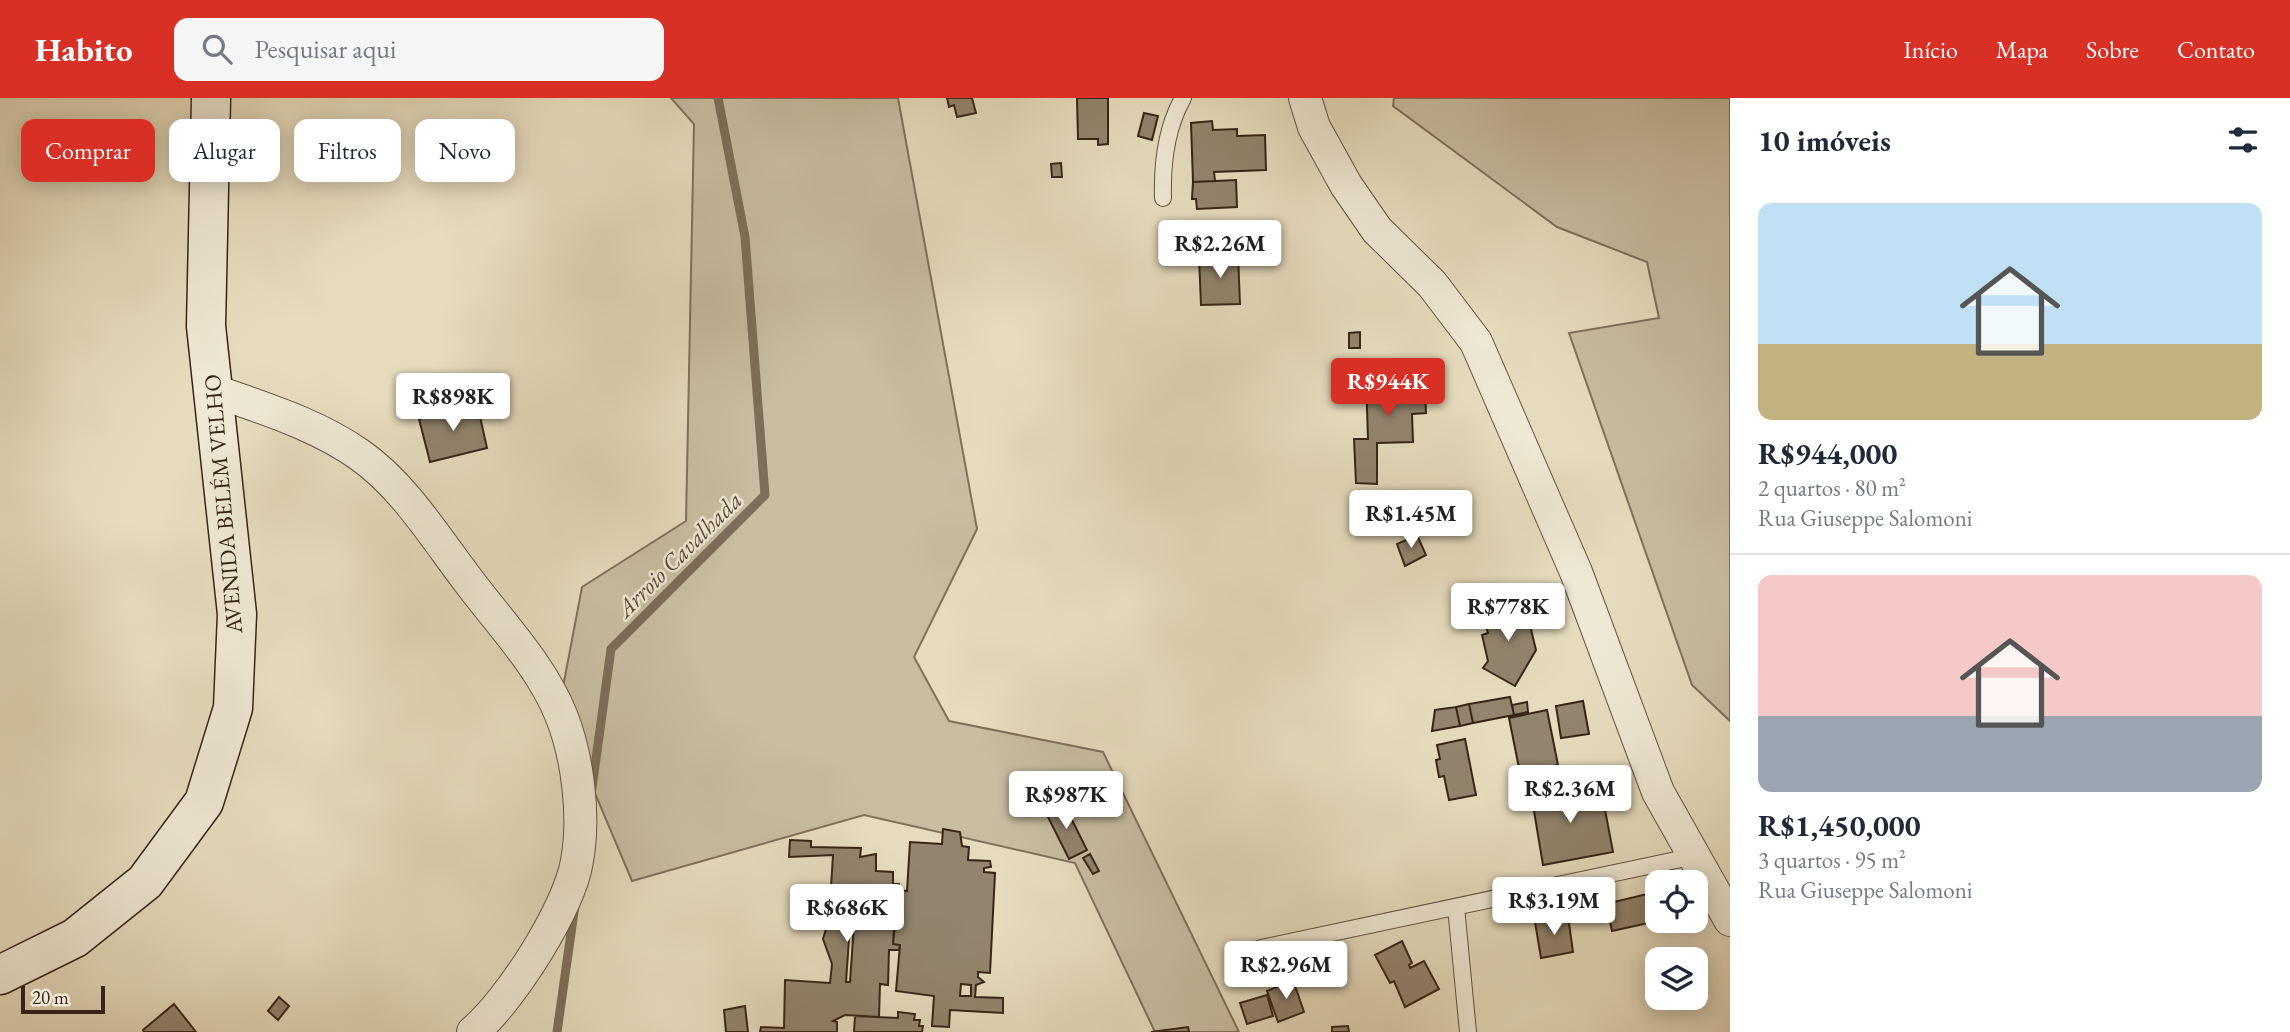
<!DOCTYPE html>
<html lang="pt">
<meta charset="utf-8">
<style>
:root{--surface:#fff;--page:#f6f6f7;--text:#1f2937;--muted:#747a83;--line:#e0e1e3;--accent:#d93025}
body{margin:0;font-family:"EB Garamond",serif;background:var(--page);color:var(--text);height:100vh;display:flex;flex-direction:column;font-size:26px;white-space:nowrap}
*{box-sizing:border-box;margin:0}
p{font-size:23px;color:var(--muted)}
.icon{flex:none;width:38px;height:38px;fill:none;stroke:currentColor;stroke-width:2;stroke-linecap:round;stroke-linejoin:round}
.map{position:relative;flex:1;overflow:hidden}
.side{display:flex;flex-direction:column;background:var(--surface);width:560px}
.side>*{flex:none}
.hud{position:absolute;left:21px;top:21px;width:665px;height:63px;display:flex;gap:14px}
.controls{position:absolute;left:1645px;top:772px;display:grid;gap:14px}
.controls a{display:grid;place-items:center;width:63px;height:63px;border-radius:14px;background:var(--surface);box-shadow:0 4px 18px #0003;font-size:35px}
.scale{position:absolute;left:21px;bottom:18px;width:84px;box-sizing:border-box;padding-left:7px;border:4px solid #382517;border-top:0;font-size:19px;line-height:24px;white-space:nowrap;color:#382517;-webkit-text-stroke:5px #efe8d4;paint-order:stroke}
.price{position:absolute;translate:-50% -60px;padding:0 16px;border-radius:7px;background:#fff;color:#222;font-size:23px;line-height:46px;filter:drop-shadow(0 2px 4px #0008)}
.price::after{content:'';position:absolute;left:50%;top:42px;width:21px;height:16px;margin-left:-10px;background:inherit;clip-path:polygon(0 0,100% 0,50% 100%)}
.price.on{background:var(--accent);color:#fff}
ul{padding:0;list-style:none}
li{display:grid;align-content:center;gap:14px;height:371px;padding:0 28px}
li+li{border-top:2px solid var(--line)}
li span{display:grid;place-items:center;height:217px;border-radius:14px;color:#555}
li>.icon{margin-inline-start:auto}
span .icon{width:126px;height:126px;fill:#fffc;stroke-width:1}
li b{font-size:30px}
h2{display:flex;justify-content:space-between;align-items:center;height:84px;padding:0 28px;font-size:30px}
.tag{padding:0 24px;border-radius:14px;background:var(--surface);box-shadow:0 4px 18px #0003;font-size:24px;line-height:63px}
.tag.on{background:var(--accent);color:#fff}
header{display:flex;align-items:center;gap:42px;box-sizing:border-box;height:98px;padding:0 35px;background:var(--accent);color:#fff}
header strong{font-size:33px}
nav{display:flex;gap:38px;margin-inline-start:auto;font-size:24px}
.search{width:490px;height:63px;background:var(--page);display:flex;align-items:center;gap:18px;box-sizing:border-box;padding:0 24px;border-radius:14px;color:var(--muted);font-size:26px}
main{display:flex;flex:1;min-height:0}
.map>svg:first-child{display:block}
.green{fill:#c8bda1;stroke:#80715c;stroke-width:2}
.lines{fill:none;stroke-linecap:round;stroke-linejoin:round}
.stream{stroke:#7d6e59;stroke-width:9}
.building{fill:#92846d;stroke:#382517;stroke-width:2;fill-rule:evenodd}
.service-casing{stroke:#645340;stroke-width:18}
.minor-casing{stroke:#645340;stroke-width:34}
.secondary-casing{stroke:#382517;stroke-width:41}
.service{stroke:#efe8d4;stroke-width:16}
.minor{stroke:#efe8d4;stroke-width:32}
.secondary{stroke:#efe8d4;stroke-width:38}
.labels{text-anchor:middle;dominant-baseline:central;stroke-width:5;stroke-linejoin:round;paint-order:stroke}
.street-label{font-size:23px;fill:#382517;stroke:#efe8d4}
.water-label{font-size:24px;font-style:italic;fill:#5a4938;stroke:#efe8d4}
</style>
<header>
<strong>Habito</strong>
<div class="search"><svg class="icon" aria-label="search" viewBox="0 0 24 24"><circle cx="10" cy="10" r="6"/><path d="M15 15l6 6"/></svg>Pesquisar aqui</div>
<nav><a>Início</a><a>Mapa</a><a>Sobre</a><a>Contato</a></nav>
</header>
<main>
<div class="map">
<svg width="1730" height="934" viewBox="0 0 1730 934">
<rect width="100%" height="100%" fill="#e6dcbd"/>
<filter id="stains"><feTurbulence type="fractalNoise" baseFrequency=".00286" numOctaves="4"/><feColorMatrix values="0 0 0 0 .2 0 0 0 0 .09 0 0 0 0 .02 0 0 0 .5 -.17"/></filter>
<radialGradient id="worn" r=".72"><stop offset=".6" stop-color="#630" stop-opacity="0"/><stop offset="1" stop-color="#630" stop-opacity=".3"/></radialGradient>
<!-- green -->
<path class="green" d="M671,0H898L977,431L914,559L949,623L1103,654L1239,934H1155L1075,765L864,717L632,783L559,610L582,489L686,423L694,26Z
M1394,0H1730V623L1692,587L1569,235L1659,220L1647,164L1557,129L1393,8Z"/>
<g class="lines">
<!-- stream -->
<path class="stream" d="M592,690L611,551L765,397L745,139L718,0
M557,934L575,807"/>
</g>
<!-- building -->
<path class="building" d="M947,0H972L976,15L957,19L954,7L949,9Z
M1077,0H1108V46L1098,47V41H1078Z
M1144,15L1158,18L1152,42L1138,38Z
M1212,23L1213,32L1237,31V38L1265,37L1266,72L1214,74L1215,83L1193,84L1191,25Z
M1061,65L1062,79H1052L1051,66Z
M1236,82L1237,109L1197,111L1196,101H1192L1193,84Z
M1238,158L1240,206L1201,207L1199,159Z
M1360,234V250H1349V235Z
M1424,272L1426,315L1412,316L1413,344L1377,345V386L1356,385L1354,341H1368L1366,280L1404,279L1403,273Z
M477,305L487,350L430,364L419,321Z
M1417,437L1426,457L1405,468L1397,446Z
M1514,505L1519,507L1524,525L1529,523L1536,552L1515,588L1483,570L1488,563L1482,537L1488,535L1483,518L1486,512Z
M1510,599L1514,617L1473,625L1469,606Z
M1583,603L1589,636L1561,640L1556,608Z
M1527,604L1528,614L1514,617L1512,607Z
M1469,606L1473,625L1460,628L1456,609Z
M1456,609L1460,628L1432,633L1435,612Z
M1547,612L1558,667L1520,675L1509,620Z
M1465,641L1476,697L1449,702L1444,678L1439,679L1436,662L1440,661L1437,647Z
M1573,687L1576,700L1602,696L1613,754L1543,767L1531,695Z
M1064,706L1087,752L1069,761L1046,715Z
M943,731L960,734L962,748L969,749L968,762L990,763L991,769L984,770V774L995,775L990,875L978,874V879L984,884L976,887L975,899L1003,900V915L950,912L949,929L932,928L934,898L896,893L900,847L893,846L897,792L907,793L910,744L942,746ZM961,886L971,887V898H960Z
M790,742L811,743V749L861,750L860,759L876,756V773L893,774V786H899L893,846L900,847L899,852H889L888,887L880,886L879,919L845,917L833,923L837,924V934H760L761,929L784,930L785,882L830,885L832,866L823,841L829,821L833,757L789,759ZM851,812H855L850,884H846Z
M1090,756L1099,773L1093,776L1083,760Z
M1647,796L1653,824L1612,833L1606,806Z
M1568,818L1573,854L1541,860L1535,824Z
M1402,843L1412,865L1409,867L1410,870L1424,863L1439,891L1405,909L1394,883L1390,885L1375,857Z
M1293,882L1304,914L1278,924L1267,893Z
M1267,897L1273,918L1247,926L1240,905Z
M279,899L289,908L278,922L268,913Z
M174,906L196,934H144L143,932Z
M745,908L748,934H726L724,912Z
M898,914L915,916L914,922H920L919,928H923L922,934H854L855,918L898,920Z
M1348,928L1349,934H1332V929Z
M1188,929L1189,934H1151Z"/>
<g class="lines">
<!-- service casing -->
<g class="service-casing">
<path id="service" d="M1163,100C1162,66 1166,30 1183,0
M1456,809L1468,934
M1261,850L1695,758"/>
</g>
<!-- minor casing -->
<g class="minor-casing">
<path id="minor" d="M1305,0L1314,29L1346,87L1377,132L1432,186L1476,244L1576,474L1658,694L1730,822
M215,293C265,311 316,326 360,357C404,388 435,439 467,481C499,524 541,567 561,617C578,659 585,719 577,763C569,811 510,903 473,934"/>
</g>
<!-- secondary casing -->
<g class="secondary-casing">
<path id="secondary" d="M0,877L75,840L145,784L204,704L233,610L237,516L206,228L211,0"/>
</g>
<!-- service -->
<use href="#service" class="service"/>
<!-- minor -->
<use href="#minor" class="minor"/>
<!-- secondary -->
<use href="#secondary" class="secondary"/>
</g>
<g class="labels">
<!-- street labels -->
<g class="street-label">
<text transform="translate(223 406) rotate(-95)">AVENIDA BELÉM VELHO</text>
</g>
<!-- water labels -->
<g class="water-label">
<text transform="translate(679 456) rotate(-45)">Arroio Cavalhada</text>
</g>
</g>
<rect width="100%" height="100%" filter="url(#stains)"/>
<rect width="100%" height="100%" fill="url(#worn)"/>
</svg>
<div class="controls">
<a><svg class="icon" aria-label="locate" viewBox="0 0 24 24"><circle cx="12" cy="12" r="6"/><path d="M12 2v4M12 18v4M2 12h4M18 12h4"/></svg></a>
<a><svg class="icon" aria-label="layers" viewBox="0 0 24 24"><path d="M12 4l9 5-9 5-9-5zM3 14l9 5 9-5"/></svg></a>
</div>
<div class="scale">20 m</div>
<b class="price" style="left:1220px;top:182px">R$2.26M</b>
<b class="price on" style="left:1388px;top:320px">R$944K</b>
<b class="price" style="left:453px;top:335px">R$898K</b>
<b class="price" style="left:1411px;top:452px">R$1.45M</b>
<b class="price" style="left:1508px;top:545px">R$778K</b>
<b class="price" style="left:1570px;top:727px">R$2.36M</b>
<b class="price" style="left:1066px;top:733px">R$987K</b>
<b class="price" style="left:1554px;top:839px">R$3.19M</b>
<b class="price" style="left:847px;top:846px">R$686K</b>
<b class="price" style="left:1286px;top:903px">R$2.96M</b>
<div class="hud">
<a class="tag on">Comprar</a>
<a class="tag">Alugar</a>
<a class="tag">Filtros</a>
<a class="tag">Novo</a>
</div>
</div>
<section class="side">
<h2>10 imóveis<svg class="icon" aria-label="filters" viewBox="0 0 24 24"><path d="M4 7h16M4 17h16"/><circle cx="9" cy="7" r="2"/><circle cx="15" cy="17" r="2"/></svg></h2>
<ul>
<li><span style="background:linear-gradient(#bfe0f5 65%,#c2b280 0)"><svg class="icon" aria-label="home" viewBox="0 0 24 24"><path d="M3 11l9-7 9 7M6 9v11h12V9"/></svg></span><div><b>R$944,000</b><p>2 quartos · 80 m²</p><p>Rua Giuseppe Salomoni</p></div></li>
<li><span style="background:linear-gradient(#f6c9c9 65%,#9aa5b1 0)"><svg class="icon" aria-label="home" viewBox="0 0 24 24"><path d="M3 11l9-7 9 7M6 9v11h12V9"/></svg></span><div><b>R$1,450,000</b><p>3 quartos · 95 m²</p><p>Rua Giuseppe Salomoni</p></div></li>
</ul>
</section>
</main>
